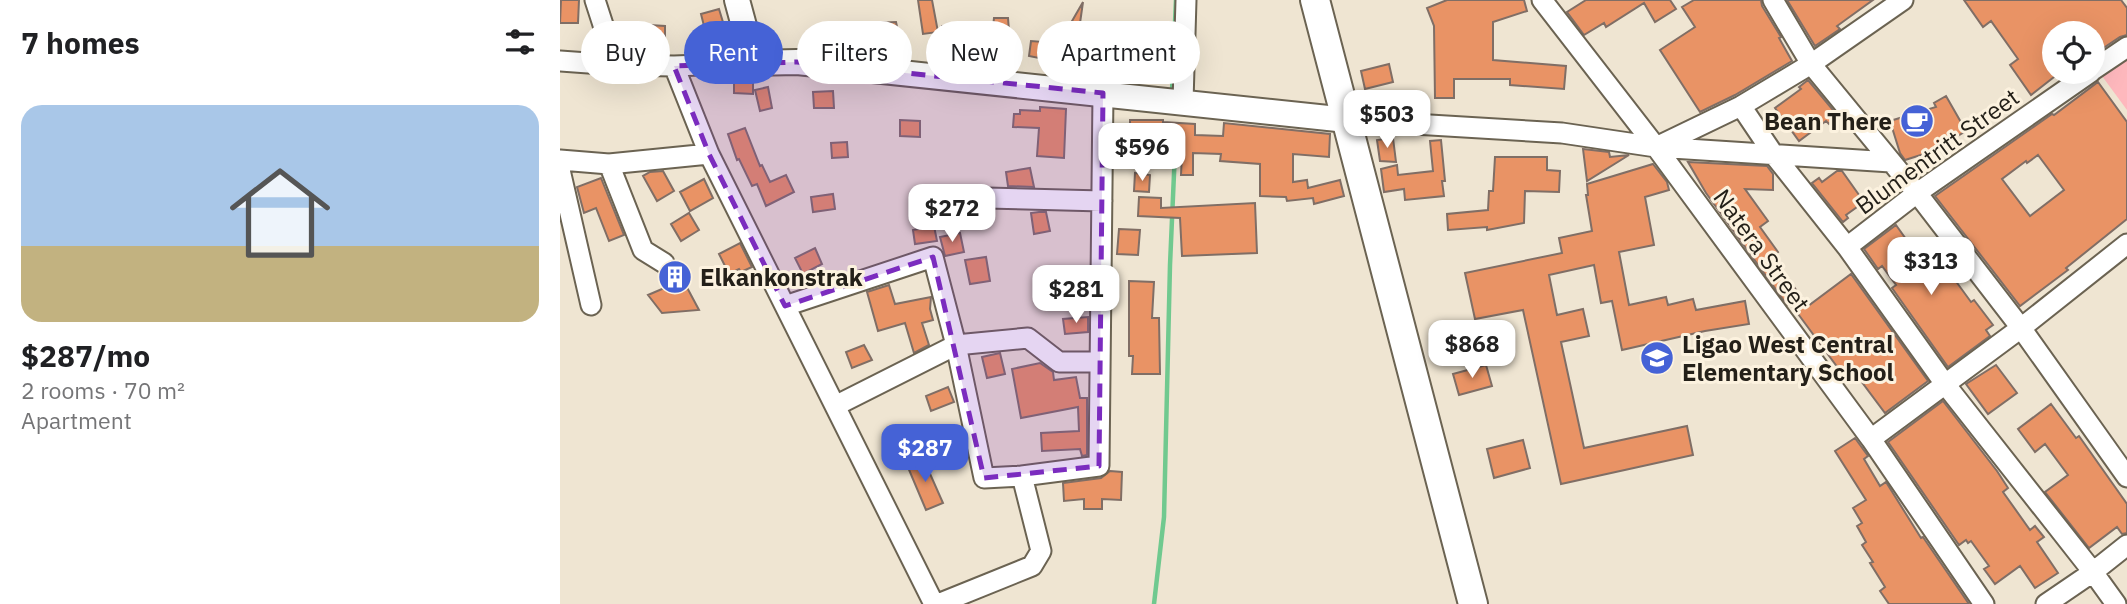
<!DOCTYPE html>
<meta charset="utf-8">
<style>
:root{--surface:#fff;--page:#f2f2f2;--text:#202124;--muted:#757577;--line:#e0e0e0;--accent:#4562d6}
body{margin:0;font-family:"IBM Plex Sans",sans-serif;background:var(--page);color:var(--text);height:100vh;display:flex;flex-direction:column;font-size:26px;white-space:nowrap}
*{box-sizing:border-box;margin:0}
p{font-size:23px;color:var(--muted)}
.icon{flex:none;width:38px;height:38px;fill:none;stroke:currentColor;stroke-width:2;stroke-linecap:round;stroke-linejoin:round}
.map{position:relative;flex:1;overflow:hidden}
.side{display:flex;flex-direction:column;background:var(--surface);width:560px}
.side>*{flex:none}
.banner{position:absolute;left:21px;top:21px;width:665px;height:63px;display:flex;gap:14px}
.tools{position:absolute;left:1482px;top:21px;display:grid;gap:14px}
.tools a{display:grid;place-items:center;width:63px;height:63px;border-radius:50%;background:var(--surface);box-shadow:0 7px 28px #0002;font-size:35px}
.price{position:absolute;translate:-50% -60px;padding:0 16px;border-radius:14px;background:#fff;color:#222;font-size:23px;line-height:46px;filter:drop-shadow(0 2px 4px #0008)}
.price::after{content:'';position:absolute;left:50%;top:42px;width:21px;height:16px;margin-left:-10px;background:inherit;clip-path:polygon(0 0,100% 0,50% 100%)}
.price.on{background:var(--accent);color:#fff}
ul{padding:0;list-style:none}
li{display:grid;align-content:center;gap:14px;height:371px;padding:0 21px}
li+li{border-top:2px solid var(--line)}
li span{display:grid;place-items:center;height:217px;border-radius:21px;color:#555}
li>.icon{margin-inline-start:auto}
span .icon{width:126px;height:126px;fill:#fffc;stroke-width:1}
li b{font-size:30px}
h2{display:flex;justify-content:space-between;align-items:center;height:84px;padding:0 21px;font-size:30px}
.chip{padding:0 24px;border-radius:32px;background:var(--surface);box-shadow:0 7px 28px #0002;font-size:24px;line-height:63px}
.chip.on{background:var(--accent);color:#fff}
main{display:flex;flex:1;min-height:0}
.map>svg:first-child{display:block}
.green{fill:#feb8bd}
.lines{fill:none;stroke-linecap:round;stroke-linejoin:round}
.stream{stroke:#70c98f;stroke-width:4.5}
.building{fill:#e99365;stroke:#806e65;stroke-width:2;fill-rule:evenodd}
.minor-casing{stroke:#6b6352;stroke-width:23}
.major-casing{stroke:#6b6352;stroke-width:28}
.highway-casing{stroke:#6b6352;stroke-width:32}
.minor{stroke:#fff;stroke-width:19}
.major{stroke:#fff;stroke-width:24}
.highway{stroke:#fff;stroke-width:28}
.marked{fill:#7b2cbf;fill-opacity:0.2;stroke:#7b2cbf;stroke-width:5;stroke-dasharray:14 9;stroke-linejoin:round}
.labels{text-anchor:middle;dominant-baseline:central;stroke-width:6;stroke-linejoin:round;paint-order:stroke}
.poi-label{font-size:24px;font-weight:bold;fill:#242019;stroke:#fcf2df;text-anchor:start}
.street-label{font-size:24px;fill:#242019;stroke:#fcf2df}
</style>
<main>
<section class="side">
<h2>7 homes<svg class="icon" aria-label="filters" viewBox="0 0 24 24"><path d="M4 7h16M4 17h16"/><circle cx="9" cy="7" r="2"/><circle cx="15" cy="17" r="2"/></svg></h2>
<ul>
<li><span style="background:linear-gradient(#a9c7e8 65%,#c2b280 0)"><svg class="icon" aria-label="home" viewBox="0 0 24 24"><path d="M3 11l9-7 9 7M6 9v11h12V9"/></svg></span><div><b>$287/mo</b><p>2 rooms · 70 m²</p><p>Apartment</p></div></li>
</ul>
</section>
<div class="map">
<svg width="1567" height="604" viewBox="0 0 1567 604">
<rect width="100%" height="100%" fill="#efe5d2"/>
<!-- green -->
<path class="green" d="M1567,59V110L1542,76Z"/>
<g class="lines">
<!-- stream -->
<path class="stream" d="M612,91L616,0
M594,604L604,517L610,265L615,151"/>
</g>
<!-- building -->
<path class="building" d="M1,0H19L18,23H0Z
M358,0H372L378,32L363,34Z
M887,0H964L967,11L933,22V60L1006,66L1004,89L950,85V79H894V98H875L874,26L867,8Z
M1026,0H1110L1116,9L1095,22L1084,3L1046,27L1044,23L1024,35L1007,12Z
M1134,0H1201L1202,6L1221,37L1219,38L1232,61L1175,95L1140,112L1100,50L1135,27L1122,7Z
M1227,0H1313L1277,26L1280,29L1255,46Z
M1404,0H1561L1567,8V35L1560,37L1533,55V33H1494V77L1471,95L1450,65L1458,59L1431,21L1423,27Z
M523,2L518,37L526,41L527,57L518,56V61L494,62V61L469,56L471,41L496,43L497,29L508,28Z
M159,9L169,42L155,45L150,24L144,26L141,14Z
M434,18H448L451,56L431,55L428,32L433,27Z
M336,22L343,55L330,54L329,57L315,55L312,23Z
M72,24L105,26V46H93V40L71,38Z
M589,25L591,81H578L575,27Z
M382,26H405L406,47H382Z
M829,64L833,82L805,89L801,71Z
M174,76H186L193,78V94L174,93Z
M1248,80L1278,116L1269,124L1266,121L1239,141L1215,108L1241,89L1239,87Z
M1538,82L1567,122V219L1506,268L1508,270L1460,306L1375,196L1492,114L1494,115ZM1478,155L1504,190L1470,216L1442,179L1466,161L1467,163Z
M208,87L212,108L200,111L195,90Z
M273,91L274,108H254L253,92Z
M1386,96L1406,131L1383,145V148L1345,160L1340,153L1330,121L1376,107L1374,103Z
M480,107L506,109L504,158L477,156L479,128L453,127L454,114H460V110L480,111Z
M340,120L360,121V137L340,136Z
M570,120H603V122L635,124V135L663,136L664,123L770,134L769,157L733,154V182L747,180L748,188L780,180L784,196L754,204L753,198L727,201L726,197L700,196V164L660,161L661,154L633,153V175H621L622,154L570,153Z
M185,128L200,166L202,165L210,182L226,175L234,192L206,206L197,184L192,186L179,159L177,160L168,134Z
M833,138L836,162L820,161L817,140Z
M881,140L885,181H882L884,196L845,200L844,189L824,192L821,169L837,165L838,175L873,171L870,141Z
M287,142L288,157L272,158L271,143Z
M1023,149L1049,152L1050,157L1069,155L1027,181Z
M935,157H987V170L1000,171L999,192L965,191L964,223L927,230V227L888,230L887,214L928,210L929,191H933Z
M1128,162L1207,166L1213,174V190L1185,189L1208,221L1200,227L1218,252L1212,257L1248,306L1291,274L1368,381L1325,413L1289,365L1281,372L1230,303L1227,305L1146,193Z
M1093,164L1107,182L1109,190L1085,197L1094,245L1059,252L1069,305L1106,297L1108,305L1133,299L1136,310L1185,301L1189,324L1145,331L1062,350L1052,301L1041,303L1034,265L989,275L997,315L1023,309L1029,336L1001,342L1024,448L1127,426L1133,455L1001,484L963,310L915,319L905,273L1002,253L999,238L1032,231L1026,195H1028L1027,184Z
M470,168L474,187L448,186L446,172Z
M103,171L114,191L97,201L83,176L90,172Z
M1277,171H1282L1304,202L1286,215L1288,218L1283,222L1252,183L1259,178L1262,182Z
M575,173L590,175L589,192L574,191Z
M41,178L64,235L49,241L36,208L24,213L17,187Z
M144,179L153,198L130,211L120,192Z
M273,194L275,209L253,212L251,197Z
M579,197L601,198V208L695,203L697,253L622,256L620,218L578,216Z
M479,212H486L490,231L474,234L471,213Z
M129,213L139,230L121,241L111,224Z
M1336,225L1363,263L1376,254L1411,302L1414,300L1433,325L1426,330L1430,336L1388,367L1332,288L1336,285L1322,266L1318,269L1304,249Z
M374,226L377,241L355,244L353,230Z
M559,229L580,230L578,255L557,254Z
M400,233L404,252L385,256L380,237Z
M180,243L192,267L181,272L179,269L169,274L159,254Z
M255,248L262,264L243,274L235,258Z
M426,257L430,281L410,284L405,260Z
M123,280L139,310L102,313L88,295Z
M569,281L594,282L592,318H599L600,374H572L573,356H569Z
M329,285L335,304L371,297L370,309L373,320L362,323L369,345L354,353L345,323L318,331L307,292Z
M528,317V332L505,334L503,319Z
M304,345L312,360L292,368L286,352Z
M440,353L445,374L427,378L422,357Z
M480,363L493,372L494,380L516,377L520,398H527V455L522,456L520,449L482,451L481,433L519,431L518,407L461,418L452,369Z
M926,365L932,386L899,395L893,374Z
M1436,365L1457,393L1428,414L1406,384Z
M388,387L394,402L371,411L366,396Z
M1383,401L1437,471L1448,488L1443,492L1470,530L1475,526L1484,537L1477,542L1498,573L1475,588L1460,566L1435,584L1424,569L1429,566L1411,541L1408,543L1406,540L1399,545L1328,442Z
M1491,404L1516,438L1519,436L1567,504V533L1562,534L1557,527L1529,548L1485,492L1508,475L1485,444L1475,452L1458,429Z
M1295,438L1308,456L1304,459L1320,486L1326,482L1361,538L1363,537L1365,540L1409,604H1329L1320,591L1325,587L1310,563L1313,562L1302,545L1306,542L1297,526L1302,523L1293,508L1306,500L1275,451Z
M963,440L970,468L934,478L927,449Z
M363,458L383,503L366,510L347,465Z
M550,471L562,472L561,500L542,499V509H524V499L504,501L503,483L541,478Z"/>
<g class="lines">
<!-- minor casing -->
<g class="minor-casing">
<path id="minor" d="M35,0L56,65
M982,0L1096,147L1311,439L1424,604
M1213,0L1251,64L1357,193L1461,328L1567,477
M0,61L56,65L114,66L194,63
M114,66L149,154L374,604
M1533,70L1567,47
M623,102L626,0
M1181,106L1214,155L1287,247L1385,384L1533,572L1556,604
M787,120L1002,133L1096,147L1331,162
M1098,146L1181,106L1251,64L1343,0
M0,160L49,164L149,154
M49,164L83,250L104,263
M0,170L31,305
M427,198L542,201
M1287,247L1357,193L1531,72
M225,306L373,257L396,345L275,406
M1311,439L1461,328L1567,244
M462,476L539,466L543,93
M378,604L472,566L481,551L462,476L424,478L396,345L468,338L499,362H539
M1486,604L1533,572L1567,545"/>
</g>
<!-- major casing -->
<g class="major-casing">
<path id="major" d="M177,0L194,63L237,62L787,120"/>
</g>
<!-- highway casing -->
<g class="highway-casing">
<path id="highway" d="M755,0L913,604"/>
</g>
<!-- minor -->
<use href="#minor" class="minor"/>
<!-- major -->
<use href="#major" class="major"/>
<!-- highway -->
<use href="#highway" class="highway"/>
</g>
<!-- marked area -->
<path class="marked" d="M237,62L543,93L539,466L424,478L373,257L225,306L149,154L114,66Z"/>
<!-- icons -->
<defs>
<g id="cafe-disc" transform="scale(1.75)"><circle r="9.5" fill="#4562d6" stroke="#fcf2df"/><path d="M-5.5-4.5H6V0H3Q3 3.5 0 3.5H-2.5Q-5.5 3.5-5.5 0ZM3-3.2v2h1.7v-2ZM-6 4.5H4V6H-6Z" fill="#fff"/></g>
<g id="building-disc" transform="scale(1.75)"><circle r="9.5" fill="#4562d6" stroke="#fcf2df"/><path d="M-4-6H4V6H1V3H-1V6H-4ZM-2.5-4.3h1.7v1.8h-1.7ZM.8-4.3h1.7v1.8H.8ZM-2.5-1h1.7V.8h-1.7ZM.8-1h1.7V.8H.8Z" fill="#fff"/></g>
<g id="school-disc" transform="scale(1.75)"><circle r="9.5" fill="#4562d6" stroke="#fcf2df"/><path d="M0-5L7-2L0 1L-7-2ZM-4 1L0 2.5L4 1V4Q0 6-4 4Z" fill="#fff"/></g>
</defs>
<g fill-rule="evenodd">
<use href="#cafe-disc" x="1357" y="121"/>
<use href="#building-disc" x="115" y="277"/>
<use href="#school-disc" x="1097" y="358"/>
</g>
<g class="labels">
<!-- poi labels -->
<g class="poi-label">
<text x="1332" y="121" text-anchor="end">Bean There</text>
<text x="140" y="277">Elkankonstrak</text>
<text x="1122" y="344">Ligao West Central<tspan x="1122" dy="28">Elementary School</tspan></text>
</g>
<!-- street labels -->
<g class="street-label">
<text transform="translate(1377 151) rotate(-36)">Blumentritt Street</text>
<text transform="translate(1202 250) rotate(54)">Natera Street</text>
</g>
</g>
</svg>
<div class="tools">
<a><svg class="icon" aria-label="locate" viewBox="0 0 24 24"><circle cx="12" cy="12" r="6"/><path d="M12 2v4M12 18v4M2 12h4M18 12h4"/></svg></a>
</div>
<b class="price" style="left:827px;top:150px">$503</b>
<b class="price" style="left:582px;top:183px">$596</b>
<b class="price" style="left:392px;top:244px">$272</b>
<b class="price" style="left:1371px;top:297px">$313</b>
<b class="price" style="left:516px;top:325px">$281</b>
<b class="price" style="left:912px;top:380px">$868</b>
<b class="price on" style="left:365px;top:484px">$287</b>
<div class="banner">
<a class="chip">Buy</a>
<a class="chip on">Rent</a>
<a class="chip">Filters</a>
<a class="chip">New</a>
<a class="chip">Apartment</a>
</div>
</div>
</main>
